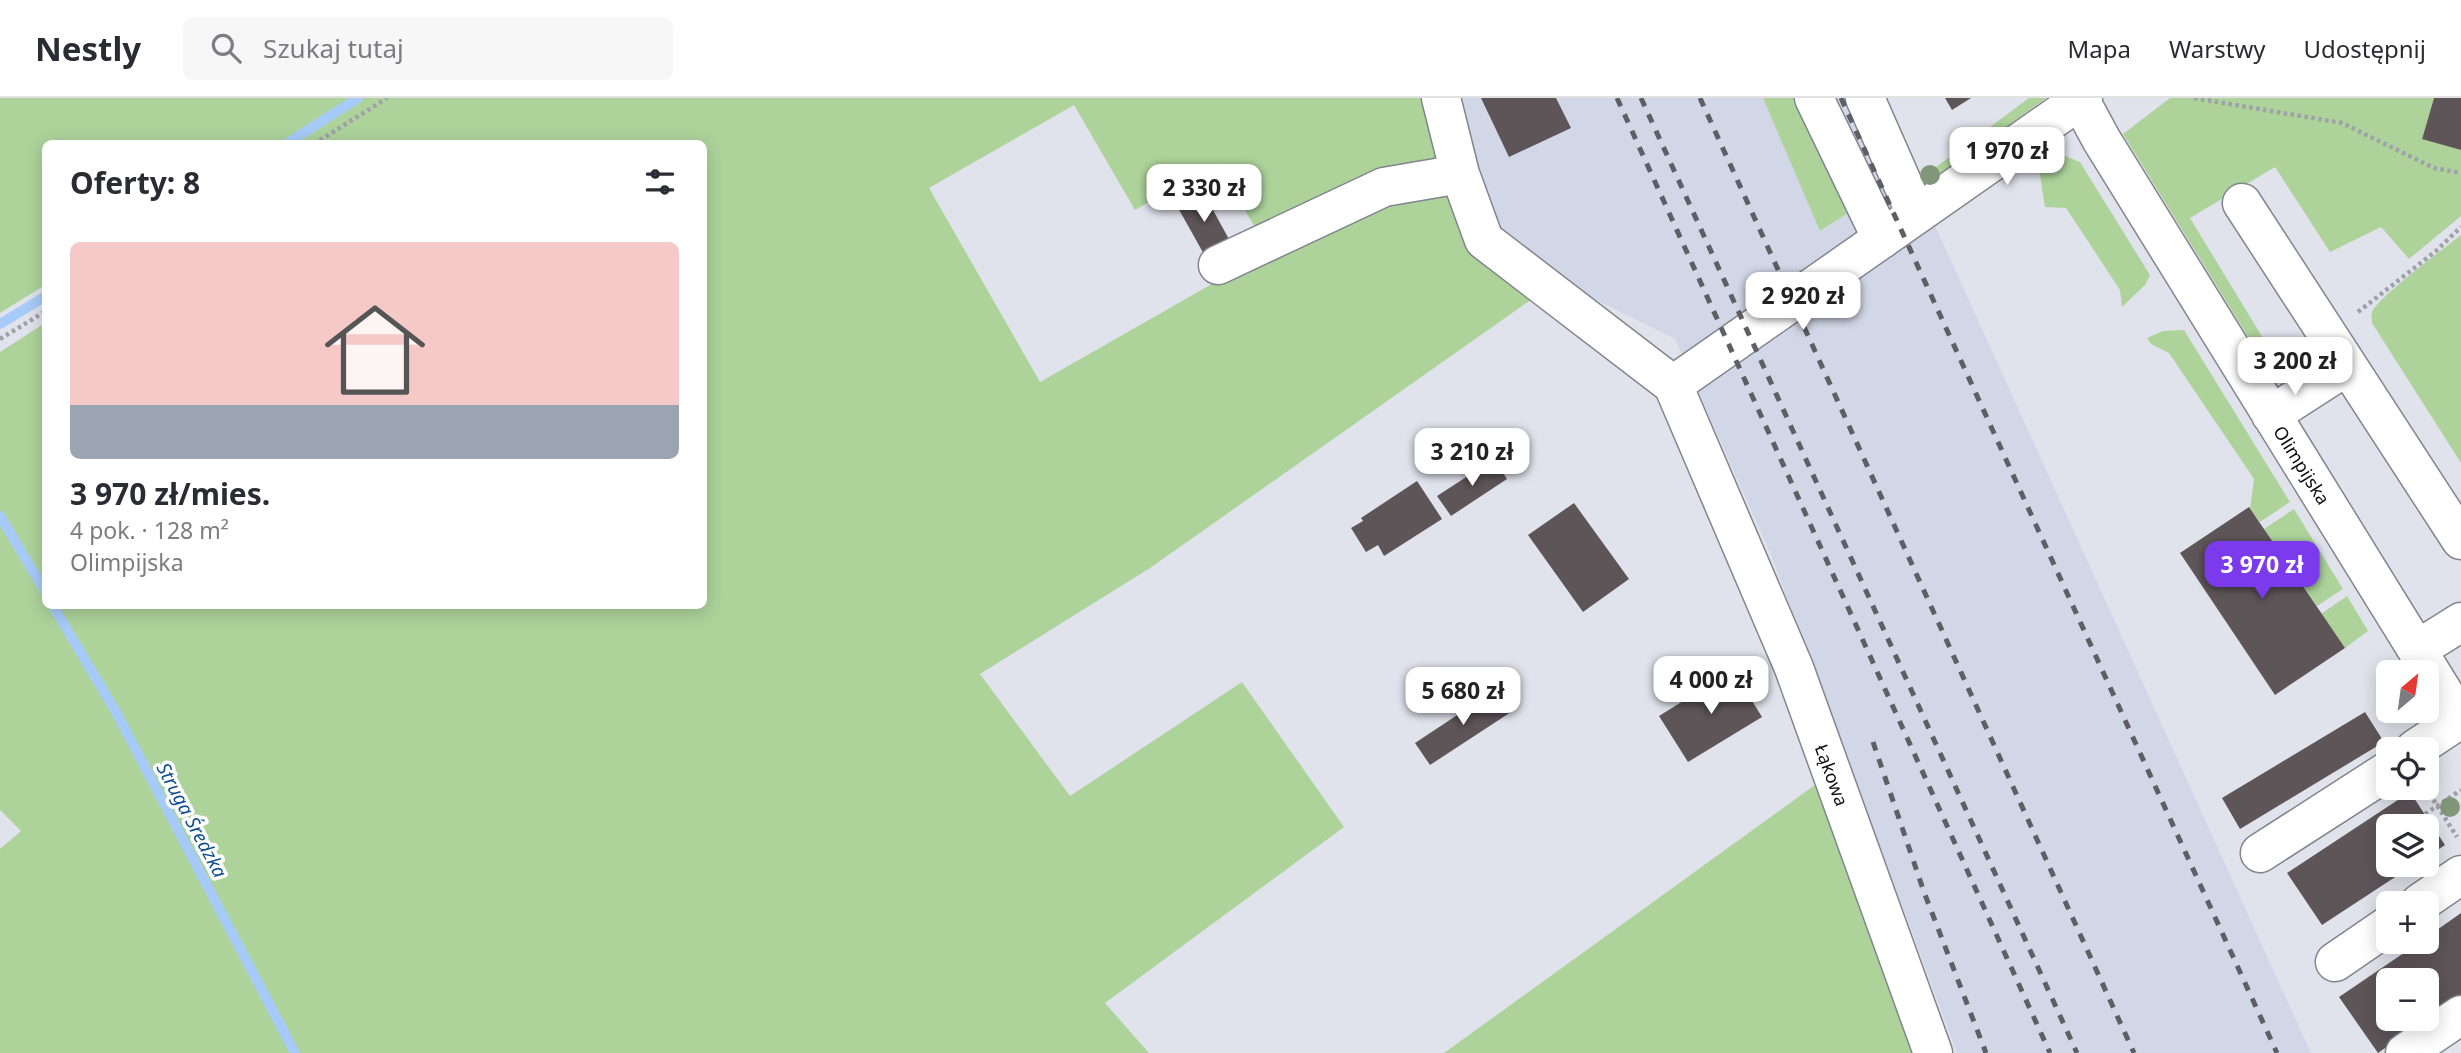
<!DOCTYPE html>
<html lang="pl">
<meta charset="utf-8">
<style>
:root{--surface:#fff;--page:#f7f7f7;--text:#2b2b33;--muted:#7c7c81;--line:#e1e1e2;--accent:#7c3aed}
body{margin:0;font-family:"Noto Sans",sans-serif;background:var(--page);color:var(--text);height:100vh;display:flex;flex-direction:column;font-size:26px;white-space:nowrap}
*{box-sizing:border-box;margin:0}
p{font-size:23px;color:var(--muted)}
.icon{flex:none;width:38px;height:38px;fill:none;stroke:currentColor;stroke-width:2;stroke-linecap:round;stroke-linejoin:round}
.map{position:relative;flex:1;overflow:hidden}
.sheet{position:absolute;left:42px;top:42px;width:665px;height:469px;display:flex;flex-direction:column;background:var(--surface);border-radius:10px;box-shadow:0 4px 18px #0003}
.sheet>*{flex:none}
.needle{width:46px;rotate:29deg}
.controls{position:absolute;left:2376px;top:562px;display:grid;gap:14px}
.controls a{display:grid;place-items:center;width:63px;height:63px;border-radius:10px;background:var(--surface);box-shadow:0 4px 18px #0003;font-size:35px}
.price{position:absolute;translate:-50% -60px;padding:0 16px;border-radius:14px;background:#fff;color:#222;font-size:23px;line-height:46px;filter:drop-shadow(0 2px 4px #0008)}
.price::after{content:'';position:absolute;left:50%;top:42px;width:21px;height:16px;margin-left:-10px;background:inherit;clip-path:polygon(0 0,100% 0,50% 100%)}
.price.on{background:var(--accent);color:#fff}
ul{padding:0;list-style:none}
li{display:grid;align-content:center;gap:14px;height:371px;padding:0 28px}
li span{display:grid;place-items:center;height:217px;border-radius:10px;color:#555}
li>.icon{margin-inline-start:auto}
span .icon{width:126px;height:126px;fill:#fffc;stroke-width:1}
li b{font-size:30px}
h2{display:flex;justify-content:space-between;align-items:center;height:84px;padding:0 28px;font-size:30px}
header{display:flex;align-items:center;gap:42px;box-sizing:border-box;height:98px;padding:0 35px;background:var(--surface);border-bottom:2px solid var(--line)}
header strong{font-size:33px}
nav{display:flex;gap:38px;margin-inline-start:auto;font-size:24px}
.search{width:490px;height:63px;background:var(--page);display:flex;align-items:center;gap:18px;box-sizing:border-box;padding:0 24px;border-radius:10px;color:var(--muted);font-size:26px}
.map>svg:first-child{display:block}
.built{fill:#d2d7e7}
.green{fill:#add39b}
.lines{fill:none;stroke-linecap:round;stroke-linejoin:round}
.stream{stroke:#a7cbf9;stroke-width:10}
.building{fill:#5e5559;fill-rule:evenodd}
.minor-casing{stroke:#82858d;stroke-width:41}
.path{stroke:#9fa0a8;stroke-width:4.5;stroke-dasharray:3.5 3.5;stroke-linecap:butt}
.minor{stroke:#fff;stroke-width:38}
.rail{stroke:#5d5f64;stroke-width:5;stroke-dasharray:9 9;stroke-linecap:butt}
.tree{fill:#82967b}
.labels{text-anchor:middle;dominant-baseline:central;stroke-width:7;stroke-linejoin:round;paint-order:stroke}
.street-label{font-size:18px;fill:#0b0c0f;stroke:#fff}
.water-label{font-size:19px;font-style:italic;fill:#104d90;stroke:#fff}
</style>
<header>
<strong>Nestly</strong>
<div class="search"><svg class="icon" aria-label="search" viewBox="0 0 24 24"><circle cx="10" cy="10" r="6"/><path d="M15 15l6 6"/></svg>Szukaj tutaj</div>
<nav><a>Mapa</a><a>Warstwy</a><a>Udostępnij</a></nav>
</header>
<div class="map">
<svg width="2461" height="955" viewBox="0 0 2461 955">
<rect width="100%" height="100%" fill="#e1e3ec"/>
<!-- built -->
<path class="built" d="M1458,0H1763L1821,133L1870,100L1824,0H1877L2311,955H1957L1771,457L1675,241L1584,196L1494,125Z"/>
<!-- green -->
<path class="green" d="M0,0H1429L1446,69L1258,135L1218,65L1135,112L1074,7L929,90L1040,284L1268,154L1388,97L1447,87L1535,199L1150,470L980,576L1070,698L1242,584L1344,729L1105,905L1149,955H0V751L21,733L0,712V254L45,225L46,508H704V46H46L45,187L0,215Z
M1763,0H1796L1848,115L1820,133Z
M2029,0H2046L1929,85L1920,81Z
M2170,0H2434L2422,40L2461,52V118L2409,161L2381,129L2330,154L2275,69L2190,120L2286,278L2273,279L2123,36Z
M2052,42L2062,57L2080,64L2150,177L2145,187L2122,209L2120,192L2066,110L2045,109L2038,65L2040,51Z
M2461,137V365L2372,225C2372,221 2371,217 2372,214C2377,200 2446,149 2461,137Z
M2184,232L2290,404L2260,424L2250,411L2254,381L2169,255L2151,246L2147,240L2163,233Z
M2294,411L2343,491L2317,508L2264,431Z
M2347,498L2368,533L2345,550L2321,516Z
M1819,684L1923,955H1444Z"/>
<g class="lines">
<!-- stream -->
<path class="stream" d="M286,46L358,0
M0,226L46,198
M0,418L46,495
M53,508L116,614L295,955"/>
</g>
<!-- building -->
<path class="building" d="M1481,0H1556L1571,30L1509,59Z
M1945,0H1971L1952,12Z
M2434,0H2461V52L2422,41Z
M1203,94L1230,143L1205,158L1177,108Z
M1494,361L1507,381L1451,418L1437,398Z
M1417,383L1442,421L1384,458L1378,447L1366,454L1351,430L1363,423L1361,420Z
M1574,405L1629,481L1583,514L1528,437Z
M2249,409L2345,550L2275,597L2180,455Z
M1733,572L1762,619L1688,664L1659,618Z
M1495,592L1511,614L1430,667L1415,645Z
M2365,614L2384,644L2240,731L2222,700Z
M2410,694L2445,747L2427,759V728H2389V766H2415L2322,827L2287,775Z
M2461,815V897L2378,955L2339,899L2420,844H2427V839ZM2389,882H2427V920H2389Z"/>
<g class="lines">
<!-- minor casing -->
<g class="minor-casing">
<path id="minor" d="M1441,0L1460,76L1484,142L1673,287L1794,570L1933,955
M1814,0L1882,141
M1865,0L1916,116
M2080,2L2101,41L2461,623
M2242,105L2461,442
M1218,167L1384,89L1460,76
M1673,287L2083,0
M2271,317L2347,268
M2418,551L2461,524
M2415,651L2460,621
M2260,755L2389,672
M2420,805L2461,777
M2335,864L2389,827
M2405,955L2461,917"/>
</g>
<!-- path -->
<path class="path" d="M2194,0L2342,25L2434,70L2461,75
M314,46L387,0
M2358,214L2436,153L2461,129
M0,241L46,213
M2426,690L2457,739
M2425,716L2461,692"/>
<!-- minor -->
<use href="#minor" class="minor"/>
<!-- rail -->
<path class="rail" d="M1617,0L2050,955
M1641,0L2077,955
M1700,0L2134,955
M1841,0L2277,955
M1873,644L1924,794L1986,955"/>
</g>
<!-- trees -->
<g class="tree">
<circle cx="1930" cy="77" r="10"/>
<circle cx="2450" cy="709" r="10"/>
</g>
<g class="labels">
<!-- street labels -->
<g class="street-label">
<text transform="translate(2302 367) rotate(58)">Olimpijska</text>
<text transform="translate(1832 677) rotate(70)">Łąkowa</text>
</g>
<!-- water labels -->
<g class="water-label">
<text transform="translate(192 722) rotate(62)">Struga Średzka</text>
</g>
</g>
</svg>
<div class="controls">
<a><svg class="needle" viewBox="-14 -14 28 28"><path d="M0-13l5 13h-10z" fill="#e53935"/><path d="M0 13l5-13h-10z" fill="#7c7c81"/></svg></a>
<a><svg class="icon" aria-label="locate" viewBox="0 0 24 24"><circle cx="12" cy="12" r="6"/><path d="M12 2v4M12 18v4M2 12h4M18 12h4"/></svg></a>
<a><svg class="icon" aria-label="layers" viewBox="0 0 24 24"><path d="M12 4l9 5-9 5-9-5zM3 14l9 5 9-5"/></svg></a>
<a>+</a>
<a>−</a>
</div>
<b class="price" style="left:2007px;top:89px">1 970 zł</b>
<b class="price" style="left:1204px;top:126px">2 330 zł</b>
<b class="price" style="left:1803px;top:234px">2 920 zł</b>
<b class="price" style="left:2295px;top:299px">3 200 zł</b>
<b class="price" style="left:1472px;top:390px">3 210 zł</b>
<b class="price on" style="left:2262px;top:503px">3 970 zł</b>
<b class="price" style="left:1711px;top:618px">4 000 zł</b>
<b class="price" style="left:1463px;top:629px">5 680 zł</b>
<section class="sheet">
<h2>Oferty: 8<svg class="icon" aria-label="filters" viewBox="0 0 24 24"><path d="M4 7h16M4 17h16"/><circle cx="9" cy="7" r="2"/><circle cx="15" cy="17" r="2"/></svg></h2>
<ul>
<li><span style="background:linear-gradient(#f6c9c9 75%,#9aa5b1 0)"><svg class="icon" aria-label="home" viewBox="0 0 24 24"><path d="M3 11l9-7 9 7M6 9v11h12V9"/></svg></span><div><b>3 970 zł/mies.</b><p>4 pok. · 128 m²</p><p>Olimpijska</p></div></li>
</ul>
</section>
</div>
